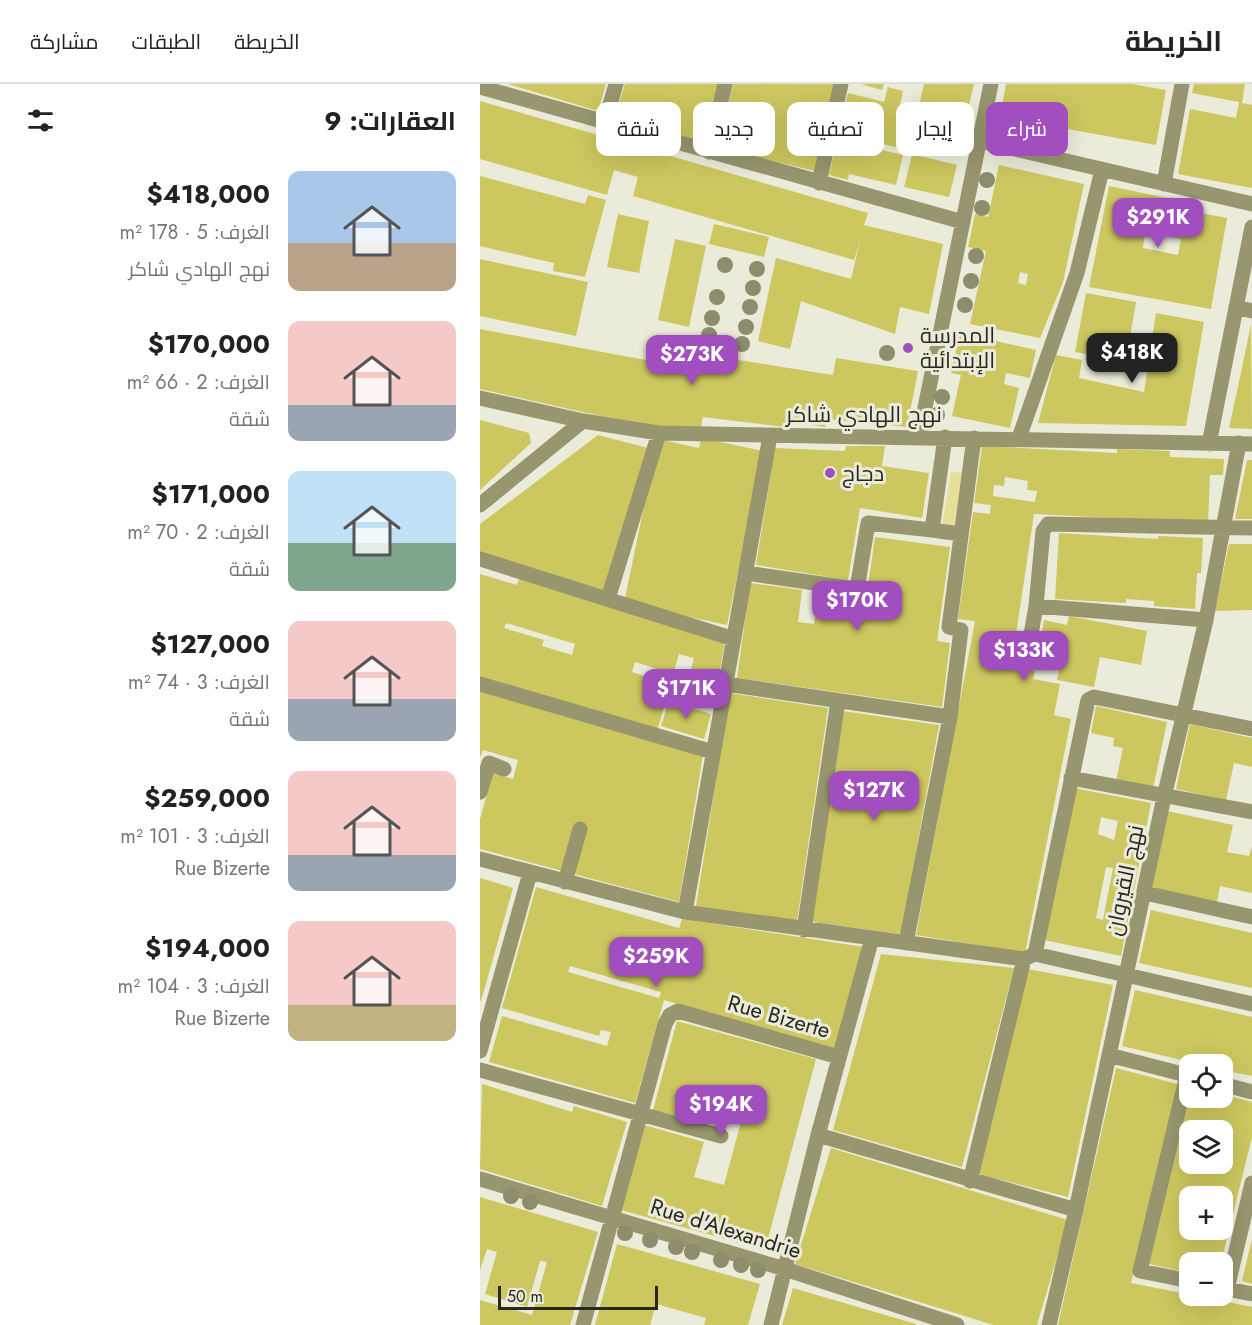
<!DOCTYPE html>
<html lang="ar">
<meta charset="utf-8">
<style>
:root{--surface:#fff;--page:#f2f2f2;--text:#222;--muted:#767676;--line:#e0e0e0;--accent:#a14fbf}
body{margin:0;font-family:Jost,Cairo,sans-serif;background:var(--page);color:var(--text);direction:rtl;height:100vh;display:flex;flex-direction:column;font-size:22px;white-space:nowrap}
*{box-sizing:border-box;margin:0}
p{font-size:20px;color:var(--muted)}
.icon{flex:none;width:33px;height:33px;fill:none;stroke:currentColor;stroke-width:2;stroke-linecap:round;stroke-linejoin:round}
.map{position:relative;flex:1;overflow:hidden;direction:ltr}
.sheet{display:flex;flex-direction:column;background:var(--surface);width:480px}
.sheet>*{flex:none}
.banner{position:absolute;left:18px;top:18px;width:570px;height:54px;direction:rtl;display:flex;gap:12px}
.tools{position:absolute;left:699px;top:970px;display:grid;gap:12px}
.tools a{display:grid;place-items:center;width:54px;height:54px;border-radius:12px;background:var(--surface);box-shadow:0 6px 24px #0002;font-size:30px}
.scale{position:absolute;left:18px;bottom:15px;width:160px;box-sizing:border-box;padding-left:6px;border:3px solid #282821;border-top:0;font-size:16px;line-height:21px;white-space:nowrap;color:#282821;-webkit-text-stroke:4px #ebebda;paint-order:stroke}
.price{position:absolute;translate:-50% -51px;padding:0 14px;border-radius:12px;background:var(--accent);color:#fff;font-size:20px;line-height:39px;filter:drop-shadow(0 2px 3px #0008)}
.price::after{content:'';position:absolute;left:50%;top:36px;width:18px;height:14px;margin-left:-9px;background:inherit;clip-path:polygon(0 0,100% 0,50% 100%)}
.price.selected{background:#222;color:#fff}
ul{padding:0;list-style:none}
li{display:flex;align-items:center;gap:18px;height:150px;padding:0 24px}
li span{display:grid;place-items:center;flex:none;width:168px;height:120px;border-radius:12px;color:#555}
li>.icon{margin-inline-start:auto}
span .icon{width:72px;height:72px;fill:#fffc;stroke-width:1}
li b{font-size:26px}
h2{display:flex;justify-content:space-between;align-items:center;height:72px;padding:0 24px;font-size:26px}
.chip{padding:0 21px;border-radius:12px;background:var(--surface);box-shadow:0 6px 24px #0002;font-size:21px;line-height:54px}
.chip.selected{background:var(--accent);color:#fff}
header{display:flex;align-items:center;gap:36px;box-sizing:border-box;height:84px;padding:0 30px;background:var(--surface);border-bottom:2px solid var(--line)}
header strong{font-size:28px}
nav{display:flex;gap:33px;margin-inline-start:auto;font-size:21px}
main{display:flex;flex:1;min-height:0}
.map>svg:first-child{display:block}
.green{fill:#e3e097}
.building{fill:#ccc75f;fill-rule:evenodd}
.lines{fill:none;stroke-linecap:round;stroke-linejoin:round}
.minor{stroke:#98966e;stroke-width:15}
.tree{fill:#8d8c6c}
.poi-dot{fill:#a14fbf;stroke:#ebebda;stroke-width:2}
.labels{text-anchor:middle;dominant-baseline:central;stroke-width:6;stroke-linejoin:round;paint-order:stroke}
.poi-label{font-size:22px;fill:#282821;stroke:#ebebda;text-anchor:start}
.street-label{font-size:22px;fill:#282821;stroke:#ebebda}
</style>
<header>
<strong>الخريطة</strong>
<nav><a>الخريطة</a><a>الطبقات</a><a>مشاركة</a></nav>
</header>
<main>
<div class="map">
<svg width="772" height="1241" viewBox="0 0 772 1241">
<rect width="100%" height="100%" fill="#ebebda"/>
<!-- green -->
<path class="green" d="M471,388L483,389L474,444L462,442Z"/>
<!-- building -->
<path class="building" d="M28,0H126L118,27Z
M145,0H238L222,58L135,32Z
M253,0H355L335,87L238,64Z
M381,0H404L402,6Z
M444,0H494L479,64L432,53Z
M526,0H652L686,6L676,61L520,33Z
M714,0H765L762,19L772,21V104L698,90L710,25L756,34L759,18L712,9Z
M408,3L423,7L416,39L429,42L424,65L358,50L368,9L404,18Z
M0,17L388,129L384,141L463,160L449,230L420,223L415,250L321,217L310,265L278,257L296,174L371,195L380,157L374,176L153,112L158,93L134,86L127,111L0,75Z
M381,61L423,71L416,101L369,90L368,96L349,91L356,62L379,67Z
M432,70L477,81L469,113L424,103Z
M519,81L604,100L583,198L560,254L490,240L506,167L488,163L495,130L508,133ZM540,188L548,190L546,201L538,199Z
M0,92L105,120L108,111L126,116L105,193L73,187L74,179L0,162Z
M629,102L707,118L706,126L747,134L731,225L609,203ZM665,149L701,155L698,171L663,164Z
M138,130L169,137L159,189L127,183Z
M234,140L289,153L284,173L229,160Z
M195,155L226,162L209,243L178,236Z
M0,175L108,198L96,252L0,232Z
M606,209L656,218L650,253L667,255L661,286L644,283L646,277L595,268Z
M676,229L724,238L706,342L558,339L576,271L602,276L599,294L664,308Z
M771,240L772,345L749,344L762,284Z
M0,245L176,278L178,263L353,291L356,274L438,287L427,343L347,335L345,343L306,337L305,343L223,333L220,348L125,333L0,305Z
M480,249L556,266L550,294L526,289L524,300L539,304L530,344L472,332L481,291L471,289Z
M0,336L49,349L51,359L0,406Z
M118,351L172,365L126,510L0,470V440Z
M221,354L283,367L247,541L144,519L178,355L219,364Z
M366,362H405L402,382L449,389L442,434L380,424L368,496L276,481L295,364L365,367Z
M502,362L637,369V365L690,367V373L744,375L743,391H730L728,439L554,430L531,584L555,587L553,595L580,600L574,631L591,635L545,869L436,851L495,537L478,535L493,428L510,430L511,421L494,419ZM525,393L548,397L547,406L557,407L555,418L513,412L514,401L524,402Z
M767,376H772V435H755Z
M579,449L678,455V452L723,454L721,489H717L715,525L674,522V517L646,515V519L575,515Z
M395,453L470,463L457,557L470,559L462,623L257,594L270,499L322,506L318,538L334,540L339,509L386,515Z
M749,460H772V526L735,527Z
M0,490L37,501L39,495L245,558L237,602L209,593L214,574L199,570L193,590L155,578L152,588L188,600L190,591L212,598L207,614L185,607L183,616L186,617L177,647L0,593ZM26,539L95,560L92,571L62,562L64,556L24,544Z
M589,532L667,547L661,581L620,573L614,603L577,596L579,585L556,581L564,536L587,541Z
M0,607L223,671L199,818L0,765V735L13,689L33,695L38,676L3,666L0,674Z
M250,609L348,624L317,837L216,822Z
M189,617L231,630L224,655L181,642Z
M616,622L687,638L673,705L636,697L643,664L633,662L634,654L611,649Z
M363,627L459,641L421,850L332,838Z
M710,640L772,654V683L754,679L746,716L696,705Z
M594,704L671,719L641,872L564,856ZM621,733L638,737L634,756L618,750ZM626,783L633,784L623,836L616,834Z
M687,727L753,741L747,768L769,772L772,762V809L740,802L737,818L672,805Z
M0,794L33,804L1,917H0Z
M56,803L199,844L202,835L384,863L355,965L184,916L155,1019L9,978L22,932L127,962L131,948L121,946L119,952L22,924ZM90,882L181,908L179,914L88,888Z
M671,826L772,849V904L659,879Z
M401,870L534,884L482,1083L353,1046Z
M548,885L633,901L588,1113L498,1090Z
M655,906L772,933V992L742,986V981H723L642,962Z
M197,937L336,975L285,1166L141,1126L164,1041L224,1058L214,1093L244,1101L266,1019L236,1011L228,1041L173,1026Z
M636,984L701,1001L651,1199L772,1223V1241H578Z
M2,1000L92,1028L94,1022L147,1038L122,1122L0,1085Z
M742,1010L772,1018V1053L741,1179H710V1189L669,1180L709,1014H742ZM710,1047H742V1080H710ZM710,1113H742V1146H710Z
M351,1064L588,1136L557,1241H514L315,1180Z
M0,1113L118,1148L90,1241H0V1216L52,1231L67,1178L60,1177L47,1223L5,1210L17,1168L7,1165L0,1186Z
M772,1155V1200L762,1197Z
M137,1160L280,1200L268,1241H224L226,1234L176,1220L170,1241H115Z
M313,1204L436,1240V1241H302Z"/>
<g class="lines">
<!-- minor -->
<path class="minor" d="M0,3L483,138
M125,38L136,0
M500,57L772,120
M229,68L245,0
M339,99L361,0
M684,100L702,0
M756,223L772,227
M0,314L103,337L179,349L772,360
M439,353L511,0
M465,353L452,446L481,450
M539,354L597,189L622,86
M729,360L772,143
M0,421L103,337
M0,475L254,555
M266,489L377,505L388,439L452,446
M128,515L179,349
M556,522L726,536
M547,573L556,522L563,447L568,440L772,444
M0,600L233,668
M246,600L470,633
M591,694L772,728
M0,708L9,679L24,685
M0,775L205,828L544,875L555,870L772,920
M85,798L100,745
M665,809L772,833
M205,828L290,352
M324,846L358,617
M426,859L470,633L481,546L469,543L494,354
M555,870L608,616L614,613L772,645
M0,967L50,789
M629,971L710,992
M0,986L241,1052
M707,991L660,1187L710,1197
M742,1000L772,1008
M338,1051L596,1126
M0,1095L305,1185L477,1241
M490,1097L544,875
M742,1204L747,1205L772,1099
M747,1205L772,1210
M103,1241L185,940L190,931L198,927L359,973
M291,1241L338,1051L392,854
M569,1241L596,1126L684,713L726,536L759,359"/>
</g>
<!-- trees -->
<g class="tree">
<circle cx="507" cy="96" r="8"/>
<circle cx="502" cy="124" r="8"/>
<circle cx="496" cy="172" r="8"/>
<circle cx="245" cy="181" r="8"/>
<circle cx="277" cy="185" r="8"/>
<circle cx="491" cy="197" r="8"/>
<circle cx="273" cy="204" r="8"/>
<circle cx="237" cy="213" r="8"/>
<circle cx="485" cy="221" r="8"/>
<circle cx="270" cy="223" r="8"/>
<circle cx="232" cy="234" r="8"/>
<circle cx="266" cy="243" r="8"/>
<circle cx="229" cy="251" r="8"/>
<circle cx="262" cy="260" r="8"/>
<circle cx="407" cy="269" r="8"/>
<circle cx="462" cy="313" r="8"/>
<circle cx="457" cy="331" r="8"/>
<circle cx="31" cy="1112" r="8"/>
<circle cx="50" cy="1118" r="8"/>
<circle cx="145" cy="1149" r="8"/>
<circle cx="170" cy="1156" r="8"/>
<circle cx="196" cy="1163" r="8"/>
<circle cx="212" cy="1168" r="8"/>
<circle cx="241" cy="1176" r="8"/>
<circle cx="261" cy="1181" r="8"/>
<circle cx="278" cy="1186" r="8"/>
</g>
<!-- markers -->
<g class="poi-dot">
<circle cx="428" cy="264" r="6"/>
<circle cx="350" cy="389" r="6"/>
</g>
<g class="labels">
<!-- poi labels -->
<g class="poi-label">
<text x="440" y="251">المدرسة<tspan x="440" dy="25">الإبتدائية</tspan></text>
<text x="362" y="389">دجاج</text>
</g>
<!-- street labels -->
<g class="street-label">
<text x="384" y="330">نهج الهادي شاكر</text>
<text transform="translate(644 796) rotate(-78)">نهج القيروان</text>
<text transform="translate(299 932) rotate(16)">Rue Bizerte</text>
<text transform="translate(246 1144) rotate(17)">Rue d'Alexandrie</text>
</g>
</g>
</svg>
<div class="tools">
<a><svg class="icon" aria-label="locate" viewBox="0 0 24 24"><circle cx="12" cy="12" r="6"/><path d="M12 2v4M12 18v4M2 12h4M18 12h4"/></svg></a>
<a><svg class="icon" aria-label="layers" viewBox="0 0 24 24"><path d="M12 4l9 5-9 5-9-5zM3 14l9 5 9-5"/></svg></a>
<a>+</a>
<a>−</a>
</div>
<div class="scale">50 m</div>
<b class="price" style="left:678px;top:165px">$291K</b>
<b class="price selected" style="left:652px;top:300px">$418K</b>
<b class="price" style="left:212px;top:302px">$273K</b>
<b class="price" style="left:377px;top:548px">$170K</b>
<b class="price" style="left:544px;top:598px">$133K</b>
<b class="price" style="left:206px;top:636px">$171K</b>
<b class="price" style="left:394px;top:738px">$127K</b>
<b class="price" style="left:176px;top:904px">$259K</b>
<b class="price" style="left:241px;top:1052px">$194K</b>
<div class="banner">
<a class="chip selected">شراء</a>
<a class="chip">إيجار</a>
<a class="chip">تصفية</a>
<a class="chip">جديد</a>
<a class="chip">شقة</a>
</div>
</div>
<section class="sheet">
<h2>العقارات: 9<svg class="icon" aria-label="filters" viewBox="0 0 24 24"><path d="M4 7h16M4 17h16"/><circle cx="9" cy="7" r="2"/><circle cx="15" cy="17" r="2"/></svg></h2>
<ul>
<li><span style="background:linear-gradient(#a9c7e8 60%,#b9a48a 0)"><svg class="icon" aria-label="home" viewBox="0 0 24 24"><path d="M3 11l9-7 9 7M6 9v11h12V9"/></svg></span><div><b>$418,000</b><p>الغرف: 5 · 178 m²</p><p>نهج الهادي شاكر</p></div></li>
<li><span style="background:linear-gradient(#f6c9c9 70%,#9aa5b1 0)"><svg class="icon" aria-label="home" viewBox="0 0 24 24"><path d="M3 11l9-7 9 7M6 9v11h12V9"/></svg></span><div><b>$170,000</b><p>الغرف: 2 · 66 m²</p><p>شقة</p></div></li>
<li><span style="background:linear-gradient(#bfe0f5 60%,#7fa58c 0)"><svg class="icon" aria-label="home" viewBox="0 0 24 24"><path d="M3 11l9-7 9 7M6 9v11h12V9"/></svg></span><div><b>$171,000</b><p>الغرف: 2 · 70 m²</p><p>شقة</p></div></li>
<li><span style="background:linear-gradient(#f6c9c9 65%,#9aa5b1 0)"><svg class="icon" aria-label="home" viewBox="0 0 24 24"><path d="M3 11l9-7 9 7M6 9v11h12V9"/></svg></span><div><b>$127,000</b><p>الغرف: 3 · 74 m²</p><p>شقة</p></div></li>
<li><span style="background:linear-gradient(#f6c9c9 70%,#9aa5b1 0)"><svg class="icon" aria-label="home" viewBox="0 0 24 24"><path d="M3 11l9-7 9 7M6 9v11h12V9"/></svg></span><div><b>$259,000</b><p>الغرف: 3 · 101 m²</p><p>Rue Bizerte</p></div></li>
<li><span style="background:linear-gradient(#f6c9c9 70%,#c2b280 0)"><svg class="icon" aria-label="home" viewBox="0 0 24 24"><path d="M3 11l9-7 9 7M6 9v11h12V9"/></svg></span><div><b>$194,000</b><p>الغرف: 3 · 104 m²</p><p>Rue Bizerte</p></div></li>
</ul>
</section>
</main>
